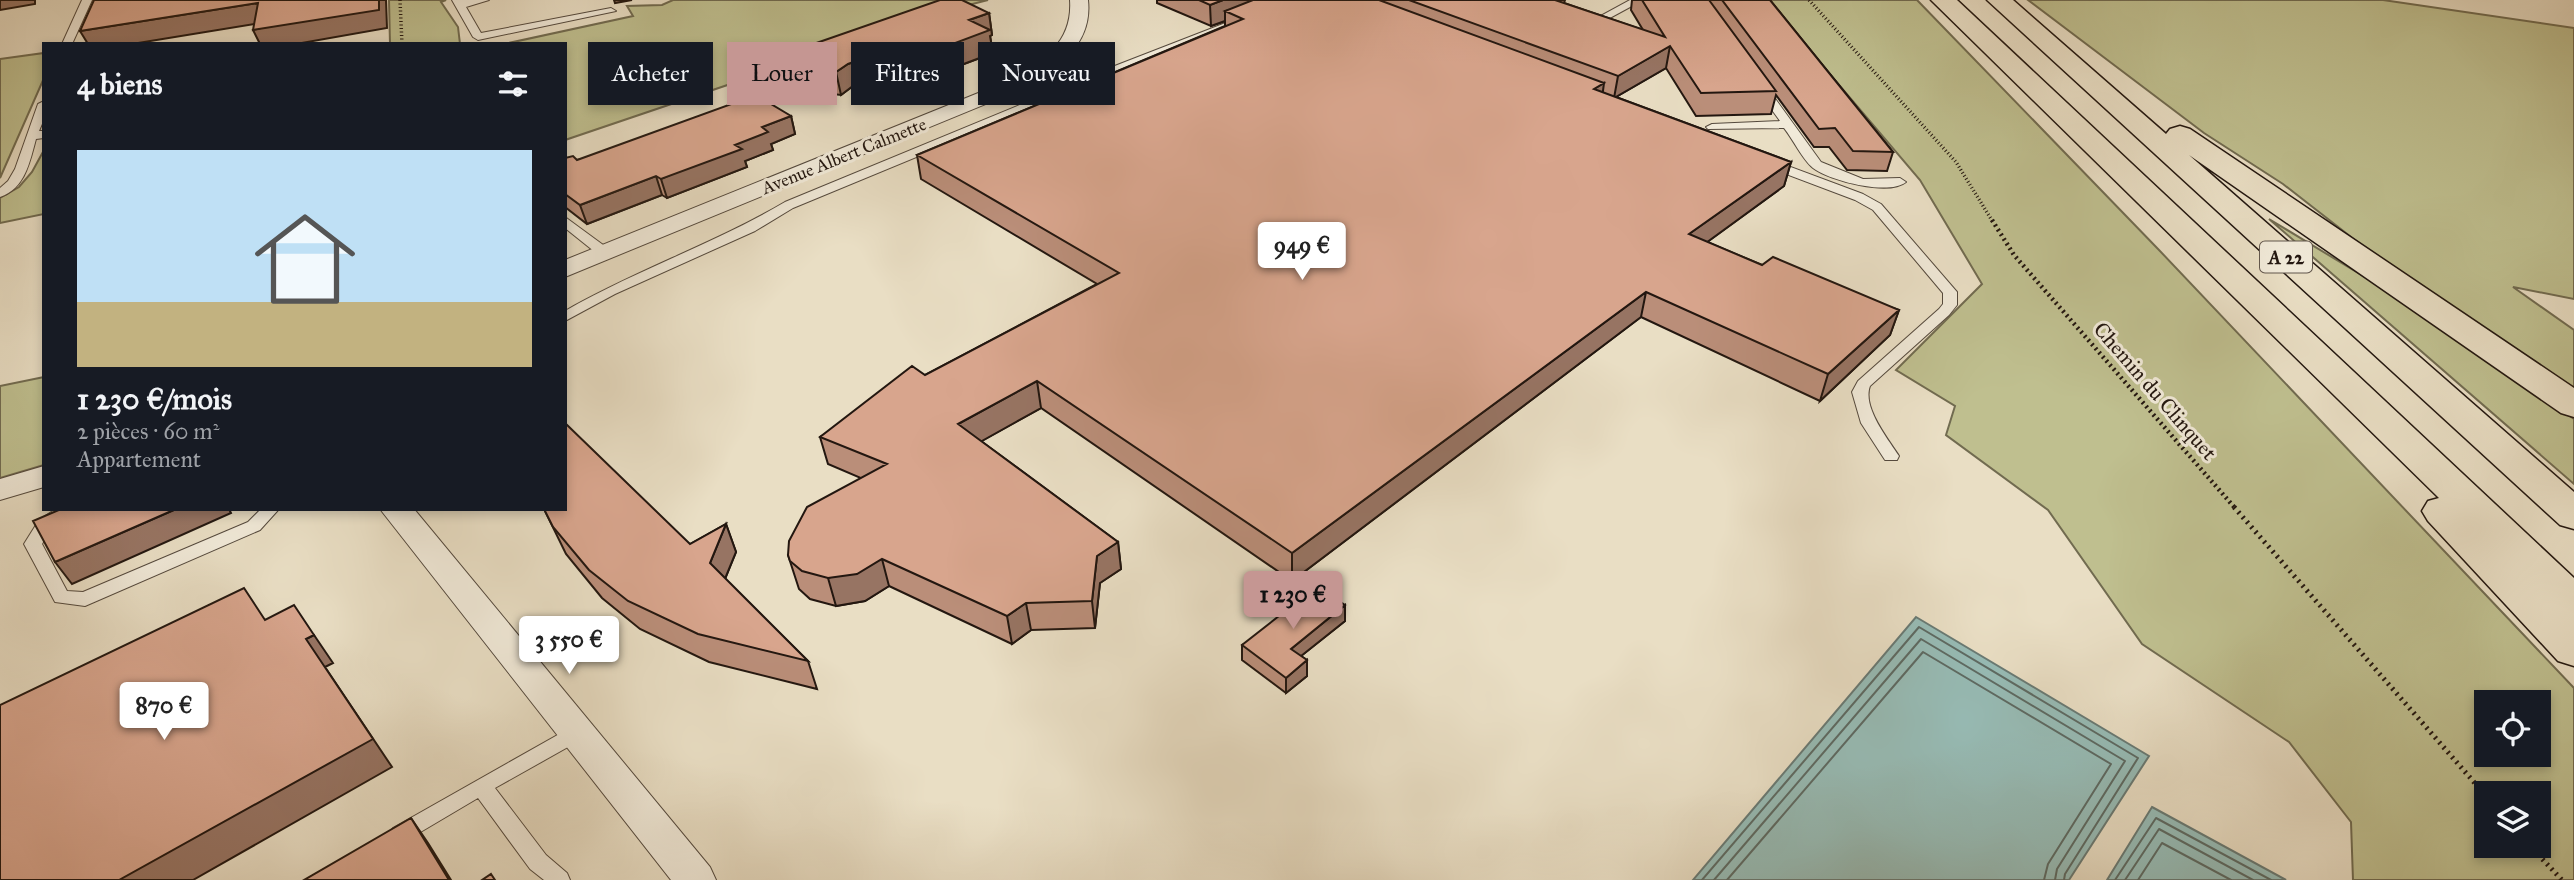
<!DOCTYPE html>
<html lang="fr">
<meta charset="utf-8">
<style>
:root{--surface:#171b24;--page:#242831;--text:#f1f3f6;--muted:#9ea1a6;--accent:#c59692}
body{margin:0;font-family:"IM FELL Great Primer",serif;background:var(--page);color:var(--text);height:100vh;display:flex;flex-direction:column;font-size:26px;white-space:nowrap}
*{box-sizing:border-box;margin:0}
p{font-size:23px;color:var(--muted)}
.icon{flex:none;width:38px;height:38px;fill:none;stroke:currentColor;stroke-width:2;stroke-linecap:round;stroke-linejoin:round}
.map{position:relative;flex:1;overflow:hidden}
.panel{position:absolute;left:42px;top:42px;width:525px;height:469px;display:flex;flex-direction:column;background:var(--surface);border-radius:0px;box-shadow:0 4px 10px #0003}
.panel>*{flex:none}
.hud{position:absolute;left:588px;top:42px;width:665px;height:63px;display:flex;gap:14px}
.controls{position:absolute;left:2474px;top:690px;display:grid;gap:14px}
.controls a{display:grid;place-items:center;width:77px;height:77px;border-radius:0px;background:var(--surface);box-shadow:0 4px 10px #0003;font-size:35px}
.price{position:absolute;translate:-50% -60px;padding:0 16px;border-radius:7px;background:#fff;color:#222;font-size:23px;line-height:46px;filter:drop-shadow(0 2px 4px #0008)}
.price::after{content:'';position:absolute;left:50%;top:42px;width:21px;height:16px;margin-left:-10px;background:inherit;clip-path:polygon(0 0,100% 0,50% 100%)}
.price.active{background:var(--accent);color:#111}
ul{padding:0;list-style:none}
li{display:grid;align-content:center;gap:14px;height:371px;padding:0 35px}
li span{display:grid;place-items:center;height:217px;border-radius:0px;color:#555}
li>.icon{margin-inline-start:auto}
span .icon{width:126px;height:126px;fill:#fffc;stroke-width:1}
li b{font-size:30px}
h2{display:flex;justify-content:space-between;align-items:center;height:84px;padding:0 35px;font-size:30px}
.chip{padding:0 24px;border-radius:0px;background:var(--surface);box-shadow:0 4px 10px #0003;font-size:24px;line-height:63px}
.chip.active{background:var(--accent);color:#111}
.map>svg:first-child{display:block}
.green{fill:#bfbf8f;stroke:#716b50;stroke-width:2;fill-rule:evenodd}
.water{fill:#97bcb6;stroke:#697a74;stroke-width:2}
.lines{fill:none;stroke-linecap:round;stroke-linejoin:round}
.shore{stroke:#5d6a63;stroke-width:2}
.service-casing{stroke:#54493d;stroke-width:2}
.minor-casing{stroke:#54493d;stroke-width:2}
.motorway-casing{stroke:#231710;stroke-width:3}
.path-far2{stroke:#231710;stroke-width:3.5;stroke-dasharray:1 2.5;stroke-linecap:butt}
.path-far1{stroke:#231710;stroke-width:4.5;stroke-dasharray:2 3.5;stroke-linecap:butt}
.path{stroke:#231710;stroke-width:5;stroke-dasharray:2 4.5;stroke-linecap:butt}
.service{fill:#f1ead9;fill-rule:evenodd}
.minor{fill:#f1ead9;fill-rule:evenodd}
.motorway{fill:#e9dec4;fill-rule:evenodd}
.wall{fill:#ba8e79;stroke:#231710;stroke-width:2}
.shaded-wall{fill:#977463;stroke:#231710;stroke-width:2}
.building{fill:#d8a58d;stroke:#231710;stroke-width:2}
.labels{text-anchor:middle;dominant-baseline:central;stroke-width:6;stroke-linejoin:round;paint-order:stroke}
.far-street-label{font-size:18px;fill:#231710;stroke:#f1ead9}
.shield{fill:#f1ead9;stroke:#61564c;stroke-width:2}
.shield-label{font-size:19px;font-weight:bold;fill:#231710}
.street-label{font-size:21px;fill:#231710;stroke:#f1ead9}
</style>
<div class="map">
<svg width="2574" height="880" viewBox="0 0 2574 880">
<rect width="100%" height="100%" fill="#e9dec4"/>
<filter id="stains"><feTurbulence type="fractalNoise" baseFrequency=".00286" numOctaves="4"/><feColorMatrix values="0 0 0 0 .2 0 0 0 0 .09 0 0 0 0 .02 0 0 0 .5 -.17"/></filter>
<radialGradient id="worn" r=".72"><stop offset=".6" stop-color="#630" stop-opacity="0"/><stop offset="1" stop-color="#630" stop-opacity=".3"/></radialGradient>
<!-- green -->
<path class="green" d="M389,0H446L441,2L458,27L460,44H390Z
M673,0H988L949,10L565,140V44H504L633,16L627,6L662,5Z
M1767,0H1917L2159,250L2574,688V880H2353L2351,822L2289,742L2142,644L2048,510L1946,435L1955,406L1896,370L1982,284L1920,180ZM2487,702H2539V754H2487ZM2487,793H2539V845H2487Z
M2028,0H2383L2574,28V299L2513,287L2574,330V394L2410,283L2283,184L2204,133Z
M44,53V78L0,178V59Z
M44,150V214L0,223V198L19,187L32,172Z
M2269,219L2421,311L2574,419V484Z
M44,377V465L0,478V386Z"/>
<!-- water -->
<path class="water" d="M1916,617L2149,756L2069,880H1693Z
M2152,807L2286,880H2107Z"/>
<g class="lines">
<!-- shore -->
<path class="shore" d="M1702,880L1919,627L2138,758L2065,874L2064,880
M1714,880L1921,639L2125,761L2057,869L2055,880
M1727,880L1923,652L2111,764L2048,864L2044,880
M2115,880L2156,818L2271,880
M2125,880L2159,829L2253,880
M2138,880L2162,843L2231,880"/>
<!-- service casing -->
<g class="service-casing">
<path id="service" d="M82,0H92L72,44H62Z
M452,0H489L466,7L481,33L611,8L616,11L478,40L473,37Z
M1630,0H1643L1595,26L1586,24Z
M1241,17L1250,19L793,208L755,231L615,294L565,321V311C636,270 714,244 785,202L1107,69Z
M1762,85L1766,86L1821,162L1863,179L1900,178L1906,182C1889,196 1830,181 1813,168C1802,159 1793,139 1784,128L1708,129L1706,127L1712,124L1780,121L1756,88Z
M44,101V119L39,131H44V138L36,139C30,161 25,189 0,197V188L8,181L15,169L38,104Z
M1769,159L1863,194L1881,204L1957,292V305L1949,315L1870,386C1862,407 1888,439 1899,456L1897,460H1885L1861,423L1852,392L1858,381L1939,309L1943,304V293L1873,210L1855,200L1765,166V160Z
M565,217L610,250V256H600L565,228Z
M56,509H77L51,528L42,544L67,591L83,592L248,522L261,509H279L260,530L85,606L55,602L24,544L39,520Z
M577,724L584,726L587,732L584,738L495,788L546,855L567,873L570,880H544L530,869L478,798L407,840L400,843L393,840L389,834L393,828Z"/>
</g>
<!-- minor casing -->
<g class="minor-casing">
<path id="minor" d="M1070,0H1088C1093,45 1057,69 1022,89L565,277V260L1008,81C1042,61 1073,44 1070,0Z
M44,466V487L0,500V479Z
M380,509H414L710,867L716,880H671Z"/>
</g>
<!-- motorway casing -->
<g class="motorway-casing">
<path id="motorway" d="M1931,0H1957L2574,578V666L2558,661L2428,521L2422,511L2428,501L2439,498Z
M1987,0H2013L2166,134L2170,129L2180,126L2190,129L2574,388V417L2561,413L2189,155L2574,492V529L2560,525Z"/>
</g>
<!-- path-far2 -->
<path class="path-far2" d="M400,0L402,44
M1809,0L1956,162L1993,222"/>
<!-- path-far1 -->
<path class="path-far1" d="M1992,220L2014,255L2235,508"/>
<!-- path -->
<path class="path" d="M2234,507L2487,797
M2529,845L2562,880"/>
<!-- service -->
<use href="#service" class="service"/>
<!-- minor -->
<use href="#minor" class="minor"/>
<!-- motorway -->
<use href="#motorway" class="motorway"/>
</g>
<!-- wall -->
<path class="wall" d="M1157,0H1565L1564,3L1643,30L1631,10L1632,0H1770L1893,152L1887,171L1847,170L1829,147H1814L1776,95L1771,114L1696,116L1666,68L1616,97L1791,162L1784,186L1707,242L1762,265L1899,310L1890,335L1820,401L1641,317L1292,581L1041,408L981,441L1118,542L1121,569L1100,583L1095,628L1031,630L1012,644L889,586L865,601L836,606L810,599L799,589L788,555L861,478L828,464L820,437L925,375L1097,284L921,179L917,155L1225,26V21L1211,26L1157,3Z
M989,13L992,35L990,36L993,53L945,71L941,68L924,75L908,66L853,86L841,95L833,94L816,100L782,79L776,57Z
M791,116L795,134L771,144L773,150L745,161L747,167L667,198L662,195L587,224L565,207V158L577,160Z
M544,509L690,544L726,524L736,552L725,579L808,661L817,689L709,662L640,629L602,598L566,554Z
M1345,605V621L1301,656L1307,660V676L1286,693L1242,660V645Z"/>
<!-- shaded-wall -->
<path class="shaded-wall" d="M0,0H35V4L0,10Z
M379,0H386L387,28L296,44H260L253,30Z
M614,0H632L615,3Z
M1223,0H1280L1225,11V21L1211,26L1210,5Z
M258,3L267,22L132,44H88L80,31Z
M989,13L992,35L990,36L993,53L945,71L942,48L969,20Z
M903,44L908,66L853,86L841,95L836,72L848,64Z
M937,46L941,68L924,75L920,52Z
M1670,46L1666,68L1614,98L1618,76Z
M828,71L833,94L816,100L811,77Z
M1604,83L1601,106L1594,89Z
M791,116L795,134L771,144L773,150L745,161L747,167L667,198L661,179L735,145L762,127Z
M1791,162L1784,186L1684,259L1689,234Z
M656,176L662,195L587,224L580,205Z
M1646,292L1641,317L1292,581V553Z
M1899,310L1890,335L1820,401L1828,374Z
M1037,381L1041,408L964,451L958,424Z
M176,509H229L231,513L72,584L55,562Z
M726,524L736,552L720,591L710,563Z
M1118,542L1121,569L1100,583L1095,628L1092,601L1097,556Z
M882,559L889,586L865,601L836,606L828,578Z
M1026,603L1031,630L1012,644L1007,616Z
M1345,605V621L1291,664V649Z
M314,635L333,663L325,667L392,767L193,880H119L306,639Z
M1307,660V676L1286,693V678Z
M411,818L428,843L451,880H449Z"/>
<!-- building -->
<path class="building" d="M94,0H379V10L253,30L258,3L80,31Z
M940,0H962L989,13L969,20L990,30L942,48L937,46L920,52L903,44L848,64L836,72L828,71L811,77L776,57Z
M1199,0H1223L1210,5Z
M1253,0H1379L1604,83L1594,89L1791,162L1689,234L1762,265L1773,257L1899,310L1828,374L1646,292L1292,553L1037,381L958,424L1118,542L1097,556L1092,601L1026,603L1007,616L882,559L857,574L828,578L802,571L790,561L788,555L789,541L807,507L887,464L820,437L912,366L925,375L1119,273L917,155L1243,19L1225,11Z
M1409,0H1555L1665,37L1642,0H1709L1776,91L1701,93L1670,46L1618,76Z
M1722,0H1770L1893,152L1853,151L1835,128L1819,129Z
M756,95L791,116L762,127L768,132L735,145L742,149L661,179L656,176L580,205L565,194V158L573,156L577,160Z
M565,423L690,544L726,524L710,563L808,661L698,634L628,601L589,570L553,527L544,509H565Z
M61,509H176L55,562L33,521Z
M1317,586L1345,605L1291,649L1307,660L1286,678L1242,645Z
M244,588L265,620L294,605L314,635L306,639L373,739L119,880H0V705Z
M411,818L449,880H304Z
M491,874L495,880H482Z"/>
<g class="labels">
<!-- far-street labels -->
<g class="far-street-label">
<text transform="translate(844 156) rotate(-22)">Avenue Albert Calmette</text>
</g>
<!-- shield labels -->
<rect class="shield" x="2260" y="241.5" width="52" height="31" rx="5"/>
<g class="shield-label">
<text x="2286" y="257">A 22</text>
</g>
<!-- street labels -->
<g class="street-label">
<text transform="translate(2155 391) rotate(49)">Chemin du Clinquet</text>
</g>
</g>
<rect width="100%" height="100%" filter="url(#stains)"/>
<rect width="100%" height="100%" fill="url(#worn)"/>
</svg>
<div class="controls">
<a><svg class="icon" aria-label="locate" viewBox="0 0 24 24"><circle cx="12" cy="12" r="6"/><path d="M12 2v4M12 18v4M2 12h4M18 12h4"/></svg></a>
<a><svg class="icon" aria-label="layers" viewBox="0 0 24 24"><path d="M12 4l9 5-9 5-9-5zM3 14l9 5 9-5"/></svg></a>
</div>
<b class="price" style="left:1302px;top:282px">949 €</b>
<b class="price active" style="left:1293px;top:631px">1 230 €</b>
<b class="price" style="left:569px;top:676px">3 550 €</b>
<b class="price" style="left:164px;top:742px">870 €</b>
<div class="hud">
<a class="chip">Acheter</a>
<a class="chip active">Louer</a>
<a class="chip">Filtres</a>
<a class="chip">Nouveau</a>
</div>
<section class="panel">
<h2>4 biens<svg class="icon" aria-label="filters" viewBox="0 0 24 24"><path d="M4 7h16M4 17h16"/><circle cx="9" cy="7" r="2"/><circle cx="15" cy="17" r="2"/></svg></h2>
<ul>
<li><span style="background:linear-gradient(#bfe0f5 70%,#c2b280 0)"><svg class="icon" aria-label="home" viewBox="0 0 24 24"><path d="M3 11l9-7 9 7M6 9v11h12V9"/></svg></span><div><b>1 230 €/mois</b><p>2 pièces · 60 m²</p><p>Appartement</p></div></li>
</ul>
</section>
</div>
